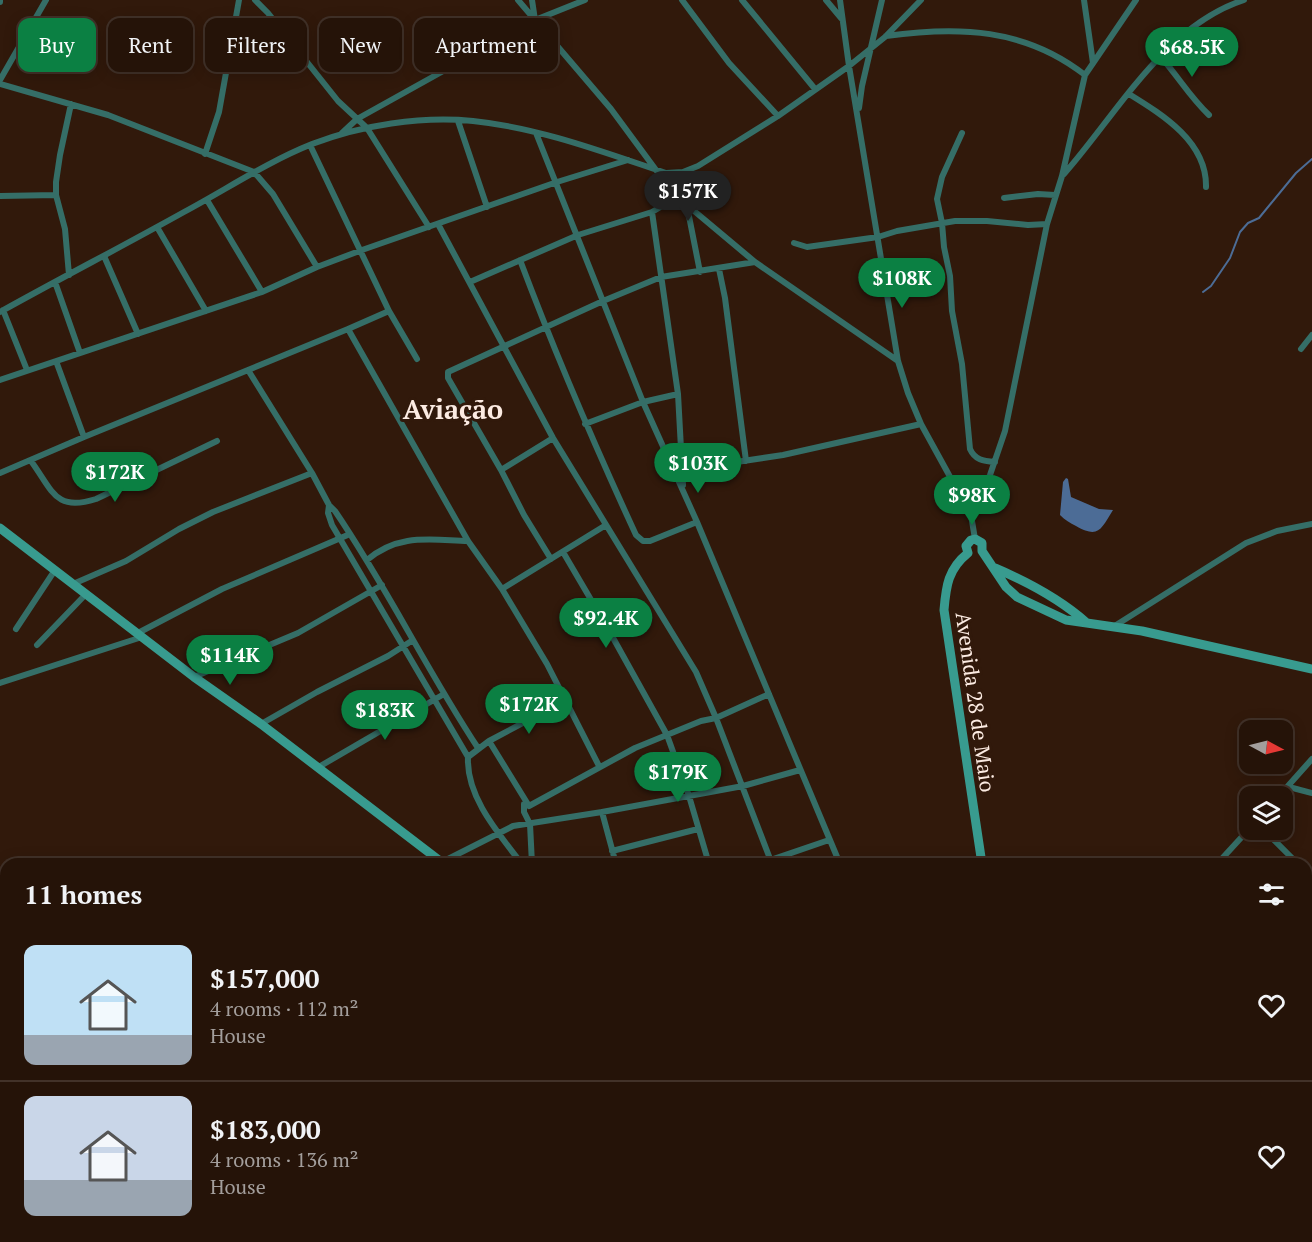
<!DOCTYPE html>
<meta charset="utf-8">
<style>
:root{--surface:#251308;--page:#312016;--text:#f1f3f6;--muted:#a39e9c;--line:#423229;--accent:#0b8043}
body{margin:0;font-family:"PT Serif",serif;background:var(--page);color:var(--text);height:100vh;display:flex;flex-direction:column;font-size:22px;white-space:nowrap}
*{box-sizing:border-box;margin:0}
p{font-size:20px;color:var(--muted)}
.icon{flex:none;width:33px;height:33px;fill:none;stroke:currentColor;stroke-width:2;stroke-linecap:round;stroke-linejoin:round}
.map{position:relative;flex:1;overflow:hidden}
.panel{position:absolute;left:0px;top:858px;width:1312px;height:384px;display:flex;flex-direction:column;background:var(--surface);border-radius:18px 18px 0 0;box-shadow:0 3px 15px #0003,0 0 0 2px var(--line)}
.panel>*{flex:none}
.banner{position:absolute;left:18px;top:18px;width:600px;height:54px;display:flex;gap:12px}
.needle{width:39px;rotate:97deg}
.buttons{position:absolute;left:1239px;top:720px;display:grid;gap:12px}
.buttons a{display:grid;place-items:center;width:54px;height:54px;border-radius:12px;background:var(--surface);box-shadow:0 3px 15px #0003,0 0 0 2px var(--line);font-size:30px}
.price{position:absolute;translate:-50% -51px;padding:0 14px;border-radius:21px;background:var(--accent);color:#fff;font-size:20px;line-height:39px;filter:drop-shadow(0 2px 3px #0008)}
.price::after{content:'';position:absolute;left:50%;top:36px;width:18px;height:14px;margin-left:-9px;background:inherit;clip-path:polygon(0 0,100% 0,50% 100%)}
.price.active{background:#222;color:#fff}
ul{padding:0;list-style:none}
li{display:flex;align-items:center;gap:18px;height:150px;padding:0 24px}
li+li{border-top:2px solid var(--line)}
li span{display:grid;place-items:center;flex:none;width:168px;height:120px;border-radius:12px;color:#555}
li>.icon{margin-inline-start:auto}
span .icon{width:72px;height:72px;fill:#fffc;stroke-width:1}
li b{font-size:26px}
h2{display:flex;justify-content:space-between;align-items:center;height:72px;padding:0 24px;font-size:26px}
.tag{padding:0 21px;border-radius:12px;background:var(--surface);box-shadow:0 3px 15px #0003,0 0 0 2px var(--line);font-size:21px;line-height:54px}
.tag.active{background:var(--accent);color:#fff}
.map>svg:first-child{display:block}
.water{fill:#4c6c96}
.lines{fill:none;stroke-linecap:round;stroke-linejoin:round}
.stream{stroke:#4c6c96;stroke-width:2}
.street{stroke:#356e67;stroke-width:6}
.secondary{stroke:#389b8f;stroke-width:9}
.labels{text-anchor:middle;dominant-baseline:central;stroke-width:6;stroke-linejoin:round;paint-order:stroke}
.street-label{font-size:21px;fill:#fcebe2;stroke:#31190b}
.district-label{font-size:27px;font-weight:bold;fill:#fcebe2;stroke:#31190b}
</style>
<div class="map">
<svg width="1312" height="1242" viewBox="0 0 1312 1242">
<rect width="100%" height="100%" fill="#31190b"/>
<!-- water -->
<path class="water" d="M1066,478L1068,479L1071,497L1099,509L1113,510C1101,529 1099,539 1076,526C1070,523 1065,520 1060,515L1063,482Z"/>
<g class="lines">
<!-- stream -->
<path class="stream" d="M1203,292L1211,286L1230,258L1240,232L1248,223L1259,218L1296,173L1312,159"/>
<!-- street -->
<path class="street" d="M255,0L268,13L338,101L367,128L429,227
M518,0L611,109L656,170L687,205L755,262L898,361
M532,0L535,20
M682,0L729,63L778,116
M742,0L815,89
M826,0L841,18
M840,0L849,66L898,361L908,393L921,424L971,515L975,539
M1084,0L1093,63
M0,2V0
M886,36C958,26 1025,28 1085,75
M1160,56C1178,76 1189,96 1209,115
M0,80L46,0
M0,84L108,115L254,172L273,194L317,267
M1129,94C1163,115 1207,142 1206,187
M859,108L862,86L882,0
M458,121L487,207
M342,133L357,119L535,20L585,0
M536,133L643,402L697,522L840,864
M962,133L942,177L937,199L942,223L944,247L950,276L952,311L962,364L970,449C975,460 983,461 995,462
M310,145L389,311L348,329L468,541L502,589L547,664L599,766
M205,154L219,112L239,0
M1064,174C1117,114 1164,26 1244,0
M0,196L56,195
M1004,198L1038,194L1055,195
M207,200L262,292
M687,206L700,272
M652,212L678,394L683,485
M438,224L553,438L696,672L716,718L772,864
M157,227L206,311
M794,243L807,247L878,237L897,231L955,221H987L1028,225L1047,224
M104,256L138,334
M520,260C555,353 594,444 636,535L643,541H650L697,522
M719,269L725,298L746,461
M69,275L65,229L56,195V182L60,155L71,104
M55,282L80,353
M470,282L578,235L652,212L679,196
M3,310L27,370
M389,311L417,359
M0,312C61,278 123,246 184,212C227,189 267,162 312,144C362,125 420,116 473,121C540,128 603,152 666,173L683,172L698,166L778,116L849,66L885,37L921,0
M1301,349L1312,335
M56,361L84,437
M248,370L312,473L329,505L335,511C387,587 427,671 478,748
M0,380L262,292L317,267L362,250L557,182L628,160
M585,424L643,402L678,394
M31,461C53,491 55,512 96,499L217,441
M501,470L553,438
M683,470L783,455L921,424
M0,473L84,437L348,329
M329,505L328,513L332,525L468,757
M971,515L990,475L1005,431L1047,224L1062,176L1085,75L1136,0
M563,552L607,627L667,735L689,796L709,864
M551,559L524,515L501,470L448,378V372L603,301L661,277L755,262
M367,560C399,533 430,540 468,541
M73,584L126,561L179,529L213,512L312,473
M502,589L606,525
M1113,627L1246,543L1277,531L1312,524
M16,629L55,570
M138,633L222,589L350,534
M37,645L86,594
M194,677L298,633L382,585
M0,683L142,637
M261,724L317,692L388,656L413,640
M489,741L529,806
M317,768L444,694
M1289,787L1312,793
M1279,796L1312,759
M602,812L616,864
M1264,830L1294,860
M612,851L698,829
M442,862L513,826L602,812L743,786L800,770
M522,864C499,834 466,797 468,757L489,741L566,700
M532,864L530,824L524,812V804L529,806L635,748L701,721L716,718L769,694
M759,864L829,840
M1217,864L1250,828
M1306,900L1312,901
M1306,940L1312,938
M1306,1177L1310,1204V1242
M0,1224L6,1222
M91,1236L92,1242
M154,1236L156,1242
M219,1236L220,1242
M276,1236L278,1242
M762,1236L763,1242
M899,1236L903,1242
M997,1236L999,1242
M1160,1236L1164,1242
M835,1242L853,1236"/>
<!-- secondary -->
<path class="secondary" d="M0,528L194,677L261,724L444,864
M982,551L1006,587L1017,597L1066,620L1142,631L1312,669
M968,553C948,569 946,586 944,610L982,864
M968,553L966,546L971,540L975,539L982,543V551
M995,568C1028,582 1060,599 1087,623
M623,1236L625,1242
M1043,1236L1044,1242"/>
</g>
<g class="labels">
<!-- street labels -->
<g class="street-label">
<text transform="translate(976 702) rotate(82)">Avenida 28 de Maio</text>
</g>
<!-- district labels -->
<g class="district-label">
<text x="453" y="409">Aviação</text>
</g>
</g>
</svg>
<div class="buttons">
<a><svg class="needle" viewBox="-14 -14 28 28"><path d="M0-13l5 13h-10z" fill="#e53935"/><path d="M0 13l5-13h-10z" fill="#a39e9c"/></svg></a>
<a><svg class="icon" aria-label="layers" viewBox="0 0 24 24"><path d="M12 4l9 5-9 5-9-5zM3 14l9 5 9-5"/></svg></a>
</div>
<b class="price" style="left:1192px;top:78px">$68.5K</b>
<b class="price active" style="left:688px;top:222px">$157K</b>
<b class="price" style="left:902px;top:309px">$108K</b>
<b class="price" style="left:698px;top:494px">$103K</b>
<b class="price" style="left:115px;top:503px">$172K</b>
<b class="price" style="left:972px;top:526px">$98K</b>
<b class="price" style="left:606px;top:649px">$92.4K</b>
<b class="price" style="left:230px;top:686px">$114K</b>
<b class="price" style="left:529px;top:735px">$172K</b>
<b class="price" style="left:385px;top:741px">$183K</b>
<b class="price" style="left:678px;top:803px">$179K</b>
<div class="banner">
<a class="tag active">Buy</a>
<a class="tag">Rent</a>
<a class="tag">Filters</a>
<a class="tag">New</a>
<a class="tag">Apartment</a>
</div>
<section class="panel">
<h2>11 homes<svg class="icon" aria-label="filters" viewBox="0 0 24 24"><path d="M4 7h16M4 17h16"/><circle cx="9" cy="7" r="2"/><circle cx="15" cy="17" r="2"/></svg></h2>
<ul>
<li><span style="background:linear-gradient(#bfe0f5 75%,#9aa5b1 0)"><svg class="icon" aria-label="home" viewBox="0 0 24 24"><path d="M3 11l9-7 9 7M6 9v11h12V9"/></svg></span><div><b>$157,000</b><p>4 rooms · 112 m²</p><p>House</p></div><svg class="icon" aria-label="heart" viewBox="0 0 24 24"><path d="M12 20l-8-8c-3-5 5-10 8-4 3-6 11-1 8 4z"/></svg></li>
<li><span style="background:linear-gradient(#c9d6e8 70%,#9aa5b1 0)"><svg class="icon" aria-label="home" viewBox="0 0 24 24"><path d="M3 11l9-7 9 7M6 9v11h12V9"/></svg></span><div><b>$183,000</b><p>4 rooms · 136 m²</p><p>House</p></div><svg class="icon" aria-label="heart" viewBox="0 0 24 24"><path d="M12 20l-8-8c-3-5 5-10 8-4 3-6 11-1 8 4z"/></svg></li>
</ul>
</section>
</div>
